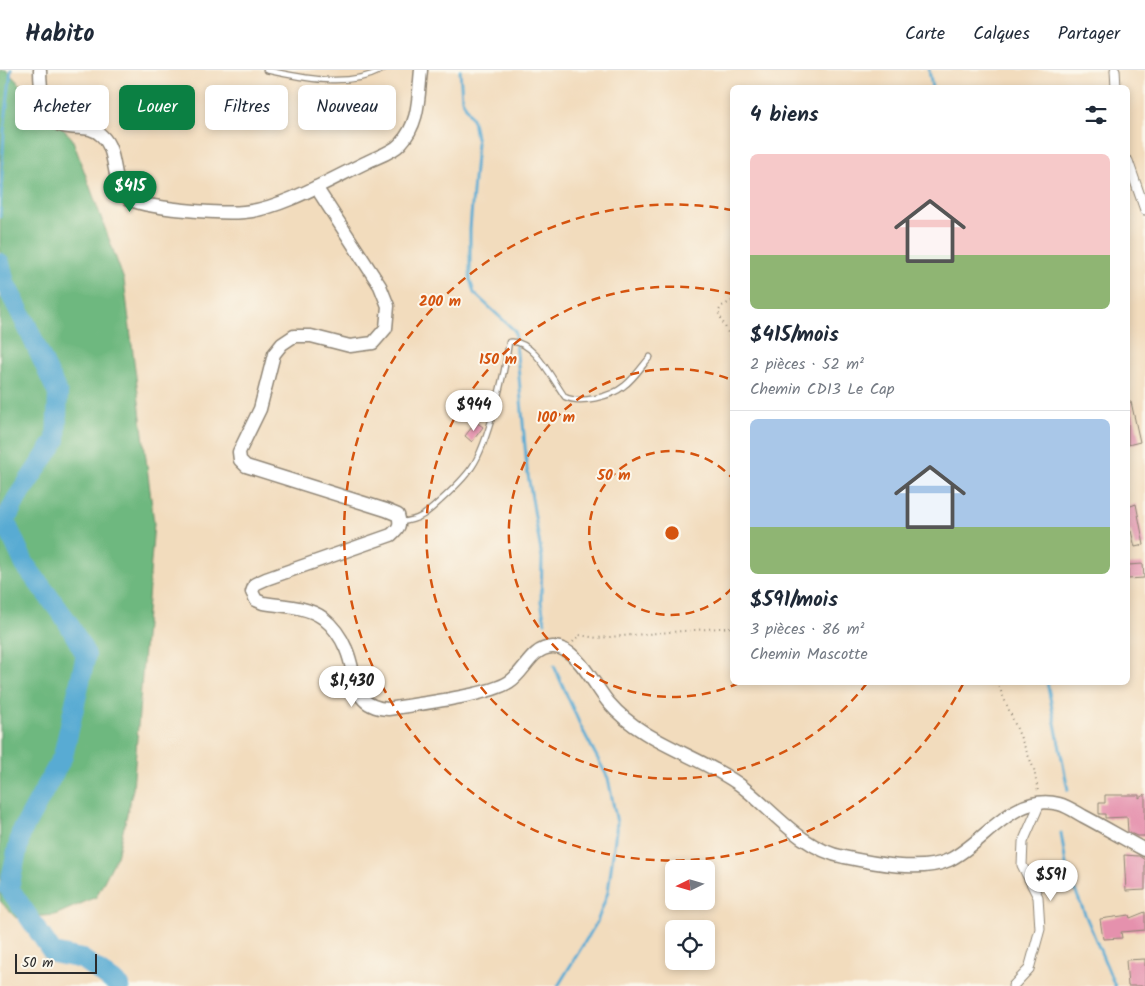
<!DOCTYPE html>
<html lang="fr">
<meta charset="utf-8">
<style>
:root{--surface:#fff;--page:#f2f2f3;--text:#1f2937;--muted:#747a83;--line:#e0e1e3;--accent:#0b8043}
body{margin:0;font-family:Kalam,sans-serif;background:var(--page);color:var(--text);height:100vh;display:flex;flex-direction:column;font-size:19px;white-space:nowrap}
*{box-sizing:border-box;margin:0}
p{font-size:16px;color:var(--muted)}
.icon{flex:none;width:28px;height:28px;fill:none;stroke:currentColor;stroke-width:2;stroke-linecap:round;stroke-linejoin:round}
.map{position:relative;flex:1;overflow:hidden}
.drawer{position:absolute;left:730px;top:15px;width:400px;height:600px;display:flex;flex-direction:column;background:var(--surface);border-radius:8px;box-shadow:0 2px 8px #0003}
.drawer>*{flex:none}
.guide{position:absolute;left:15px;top:15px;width:475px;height:45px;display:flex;gap:10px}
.needle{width:32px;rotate:265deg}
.tools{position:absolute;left:665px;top:790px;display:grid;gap:10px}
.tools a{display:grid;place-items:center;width:50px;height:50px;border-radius:8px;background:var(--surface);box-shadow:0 2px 8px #0003;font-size:25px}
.scale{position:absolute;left:15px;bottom:12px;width:82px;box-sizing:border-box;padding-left:5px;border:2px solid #2b2b2b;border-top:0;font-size:14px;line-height:18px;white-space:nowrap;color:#2b2b2b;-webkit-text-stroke:4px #fbf7ec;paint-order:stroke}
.price{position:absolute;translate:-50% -42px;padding:0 11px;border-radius:18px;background:#fff;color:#222;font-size:16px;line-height:32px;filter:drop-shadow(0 1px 2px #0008)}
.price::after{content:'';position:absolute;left:50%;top:30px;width:15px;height:11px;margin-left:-8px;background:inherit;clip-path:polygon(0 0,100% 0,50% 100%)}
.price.current{background:var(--accent);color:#fff}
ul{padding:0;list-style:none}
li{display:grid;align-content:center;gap:10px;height:265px;padding:0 20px}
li+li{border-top:1px solid var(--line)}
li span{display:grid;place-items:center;height:155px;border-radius:8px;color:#555}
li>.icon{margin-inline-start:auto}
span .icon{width:90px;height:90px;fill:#fffc;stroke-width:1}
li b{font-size:21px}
h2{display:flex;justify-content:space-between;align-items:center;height:60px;padding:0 20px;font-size:21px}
.chip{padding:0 18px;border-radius:8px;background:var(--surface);box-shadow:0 2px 8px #0003;font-size:18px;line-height:45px}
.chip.current{background:var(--accent);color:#fff}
header{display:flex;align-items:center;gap:30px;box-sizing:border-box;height:70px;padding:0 25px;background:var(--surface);border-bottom:1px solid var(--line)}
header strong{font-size:24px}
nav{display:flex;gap:28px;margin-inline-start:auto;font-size:18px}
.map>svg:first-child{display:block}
.forest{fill:#6eb87f;stroke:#4c7255}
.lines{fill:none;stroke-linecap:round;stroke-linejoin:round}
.stream{stroke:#58abd3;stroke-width:3}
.river{stroke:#58abd3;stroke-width:20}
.building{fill:#e591ad}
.service-casing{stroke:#8e8474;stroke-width:7}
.minor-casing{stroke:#8e8474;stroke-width:11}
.secondary-casing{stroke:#8e8474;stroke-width:15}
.path{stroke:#8e8474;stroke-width:2;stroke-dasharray:1 4;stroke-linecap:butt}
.service{stroke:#fff;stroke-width:4.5}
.minor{stroke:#fff;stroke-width:9}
.secondary{stroke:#fff;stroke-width:12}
.ring{fill:none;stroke:#d5540f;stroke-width:2.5;stroke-dasharray:9 6}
.centre{fill:#d5540f;stroke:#fbf7ec;stroke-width:2.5}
.ring-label{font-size:15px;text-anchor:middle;font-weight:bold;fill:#d5540f;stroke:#fbf7ec;stroke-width:4;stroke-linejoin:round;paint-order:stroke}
</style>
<header>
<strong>Habito</strong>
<nav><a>Carte</a><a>Calques</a><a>Partager</a></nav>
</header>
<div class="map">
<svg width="1145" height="916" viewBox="0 0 1145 916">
<rect width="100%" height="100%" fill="#fbf7ec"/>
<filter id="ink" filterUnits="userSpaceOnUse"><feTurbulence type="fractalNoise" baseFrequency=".02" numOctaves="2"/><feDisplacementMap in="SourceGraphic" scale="10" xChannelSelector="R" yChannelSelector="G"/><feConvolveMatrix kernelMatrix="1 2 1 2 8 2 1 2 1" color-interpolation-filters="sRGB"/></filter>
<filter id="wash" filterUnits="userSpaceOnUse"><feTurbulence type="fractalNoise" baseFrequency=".0096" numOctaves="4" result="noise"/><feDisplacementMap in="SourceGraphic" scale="20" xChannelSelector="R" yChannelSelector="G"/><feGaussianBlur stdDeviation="1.12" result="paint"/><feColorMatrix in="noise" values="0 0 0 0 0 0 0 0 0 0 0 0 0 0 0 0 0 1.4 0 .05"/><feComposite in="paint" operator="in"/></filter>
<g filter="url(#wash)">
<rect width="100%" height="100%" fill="#f2dcbd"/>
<!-- forest -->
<path class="forest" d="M0,0H6L72,68L124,210L154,453L133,719L117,786L96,827L55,845L16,848L0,831Z"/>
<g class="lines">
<!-- stream -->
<path class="stream" d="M460,0L462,29L473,51L477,73L470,159V209L474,223L515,261L527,399L542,488L541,532L545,553
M929,0L932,18
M0,147L4,61L11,0
M554,596L581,657L608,708L617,753L608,822L597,852L558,916
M1047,612L1068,720
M1061,763L1067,801L1115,916"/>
<!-- river -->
<path class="river" d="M0,193L5,213L25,252L58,324L56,370L17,428L5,451L25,495L67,551L86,585L63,686L21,763L9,818L53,883L82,889L120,916"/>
</g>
<g id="blocks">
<!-- building -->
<path class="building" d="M1128,332H1131L1140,372L1128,375Z
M476,352L483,357L472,372L465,366Z
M1136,434L1144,475L1135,477L1131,461L1128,462V437Z
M1143,494L1144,508L1128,509V495Z
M1145,724V766H1137L1128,762L1127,747L1105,748V744H1099V733H1105V725H1139V728Z
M1124,785L1139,786L1145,790V820L1126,821Z
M1145,842V860L1121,862L1122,868L1103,869L1100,849L1129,845L1130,848Z
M1145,889V916H1128L1126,890Z"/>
</g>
</g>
<g filter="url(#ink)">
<use href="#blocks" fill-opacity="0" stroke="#8e8474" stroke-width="1"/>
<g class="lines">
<!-- service casing -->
<g class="service-casing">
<path id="service" d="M266,0C301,8 348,18 382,0
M401,452C420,450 427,443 440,431C452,420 463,410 472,397C488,374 505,302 509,272C533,268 552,309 565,327C580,334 611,327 624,316C634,309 642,296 650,287"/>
</g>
<!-- minor casing -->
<g class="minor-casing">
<path id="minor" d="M1115,0L1116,18
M1128,91L1145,140
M1013,916L1029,899L1040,859L1038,827L1022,795L1023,772L1040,733"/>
</g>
<!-- secondary casing -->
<g class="secondary-casing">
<path id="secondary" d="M40,0C40,16 43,51 63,56C78,60 89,54 102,66C119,82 110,113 128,128C142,139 224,144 244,142C281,139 333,108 367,92C377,87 393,82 400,74C420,53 418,27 421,0
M316,117L380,216L388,236L386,258L373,273L350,276L311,266H294L282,274L274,284L260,339L239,382L240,390L246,396L386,440L398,445C401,455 399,458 391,465L266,509L255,514L252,522L256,530L263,533C282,536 307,536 323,548C333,556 341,567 346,579C358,606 350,637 388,639C417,634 487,626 509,612C525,602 531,578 552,577C576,575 595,617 609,633C643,673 699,685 740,715C773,740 801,779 844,787C872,793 922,803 949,790C985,773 1013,722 1059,734C1067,736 1076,742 1083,746C1104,757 1124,769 1145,780"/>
</g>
<!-- path -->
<path class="path" d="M732,231L722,236L718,242L732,271
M573,572L579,565L597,568L732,557
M997,612L1034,699L1038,722"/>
<!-- service -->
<use href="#service" class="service"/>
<!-- minor -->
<use href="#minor" class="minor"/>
<!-- secondary -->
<use href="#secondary" class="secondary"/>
</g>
</g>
<!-- distance rings -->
<g class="ring">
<path d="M732 518A82 82 0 1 1 732 408"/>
<path d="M739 613A164 164 0 1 1 732 310"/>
<path d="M867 613A246 246 0 1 1 732 224"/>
<path d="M963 614A328 328 0 1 1 732 140"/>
</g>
<circle cx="672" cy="463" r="8" class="centre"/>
<g class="ring-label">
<text x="440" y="236">200 m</text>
<text x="498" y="294">150 m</text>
<text x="556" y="352">100 m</text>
<text x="614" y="410">50 m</text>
</g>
</svg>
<div class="tools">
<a><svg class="needle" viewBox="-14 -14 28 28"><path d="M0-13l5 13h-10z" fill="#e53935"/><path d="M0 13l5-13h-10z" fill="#747a83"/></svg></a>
<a><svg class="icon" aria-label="locate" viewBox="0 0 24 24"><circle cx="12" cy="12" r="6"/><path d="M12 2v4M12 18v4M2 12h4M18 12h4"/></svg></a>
</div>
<div class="scale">50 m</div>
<b class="price current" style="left:130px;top:143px">$415</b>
<b class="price" style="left:474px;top:362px">$944</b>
<b class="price" style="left:352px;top:638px">$1,430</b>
<b class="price" style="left:1051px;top:832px">$591</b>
<div class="guide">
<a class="chip">Acheter</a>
<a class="chip current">Louer</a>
<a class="chip">Filtres</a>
<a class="chip">Nouveau</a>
</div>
<section class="drawer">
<h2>4 biens<svg class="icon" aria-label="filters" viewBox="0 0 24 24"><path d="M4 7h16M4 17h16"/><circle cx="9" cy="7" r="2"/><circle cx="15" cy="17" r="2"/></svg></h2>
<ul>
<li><span style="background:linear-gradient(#f6c9c9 65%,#8fb573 0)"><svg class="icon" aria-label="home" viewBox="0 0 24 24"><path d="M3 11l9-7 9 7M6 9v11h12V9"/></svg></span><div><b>$415/mois</b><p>2 pièces · 52 m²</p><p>Chemin CD13 Le Cap</p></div></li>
<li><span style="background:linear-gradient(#a9c7e8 70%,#8fb573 0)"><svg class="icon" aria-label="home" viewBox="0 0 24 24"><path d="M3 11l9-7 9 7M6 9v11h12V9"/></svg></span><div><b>$591/mois</b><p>3 pièces · 86 m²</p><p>Chemin Mascotte</p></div></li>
</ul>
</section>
</div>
